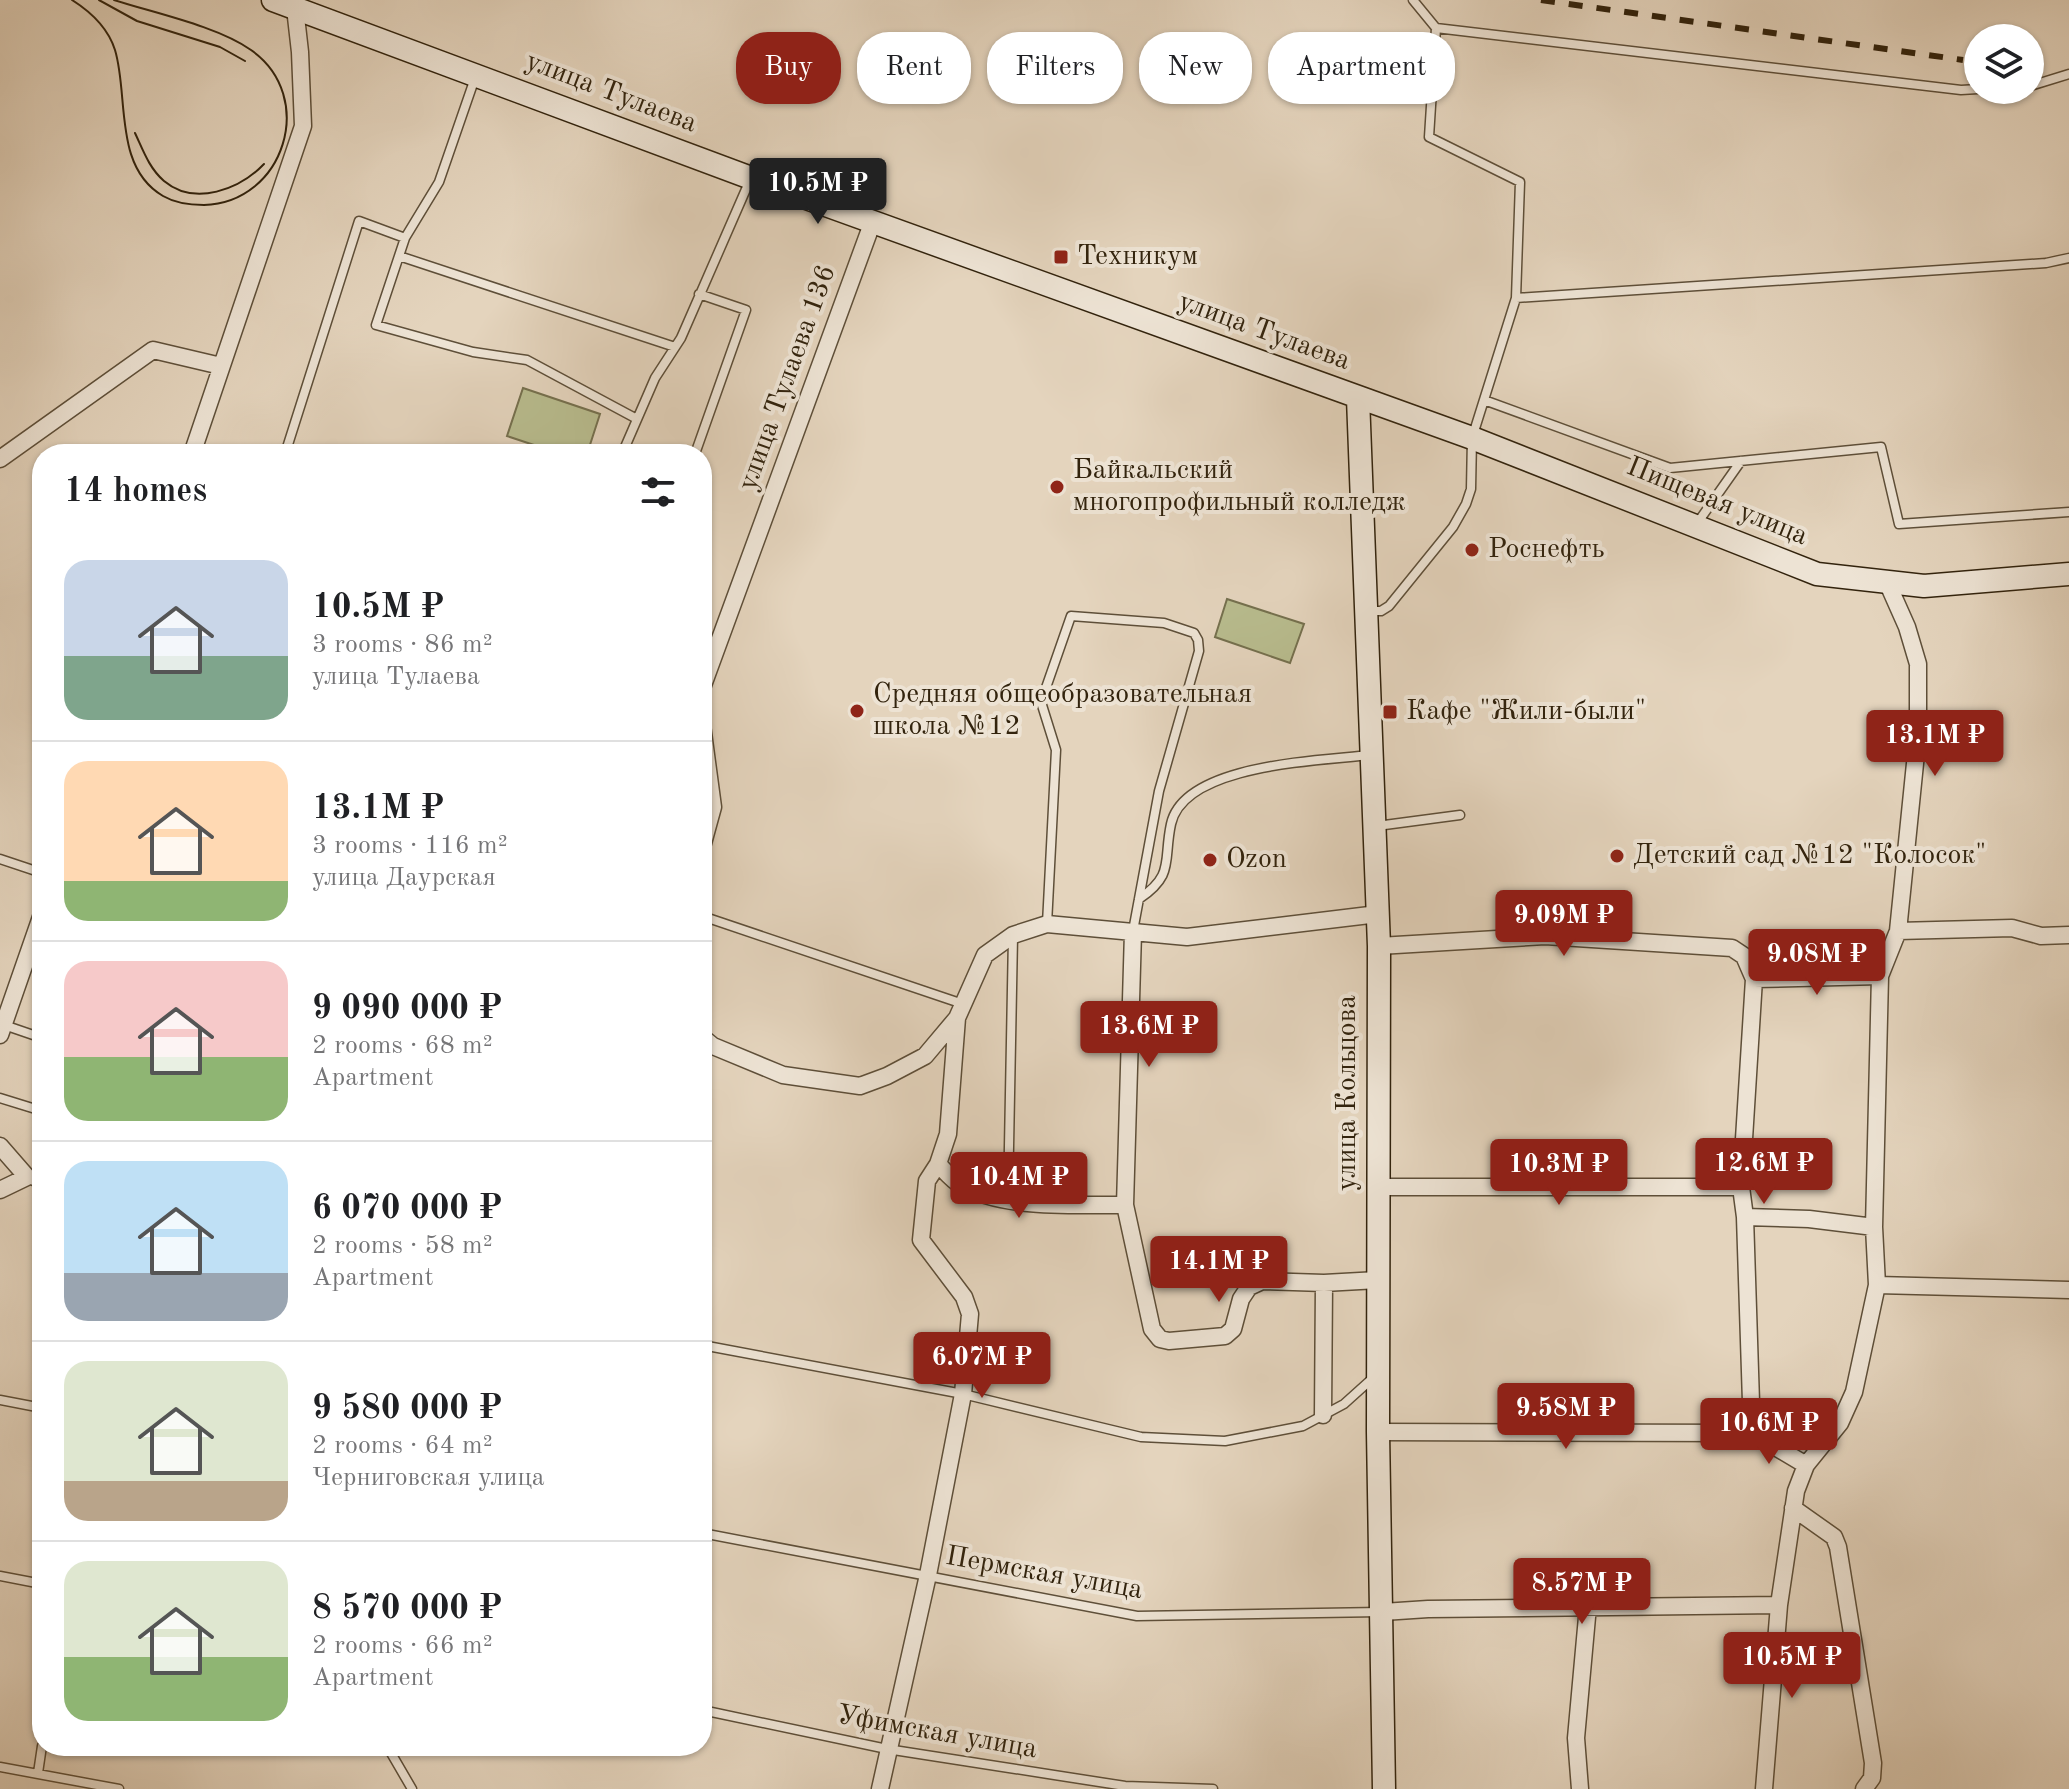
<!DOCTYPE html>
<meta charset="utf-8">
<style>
:root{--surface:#fff;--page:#f6f6f6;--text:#202124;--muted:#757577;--line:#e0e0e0;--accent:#8f2418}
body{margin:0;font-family:"Old Standard TT",serif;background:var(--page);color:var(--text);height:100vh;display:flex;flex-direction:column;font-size:30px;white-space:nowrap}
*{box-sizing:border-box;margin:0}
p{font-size:26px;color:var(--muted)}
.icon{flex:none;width:44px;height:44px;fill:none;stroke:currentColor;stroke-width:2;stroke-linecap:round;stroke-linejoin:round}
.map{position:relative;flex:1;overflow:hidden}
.side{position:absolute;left:32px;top:444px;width:680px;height:1312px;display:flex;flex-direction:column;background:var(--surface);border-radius:32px;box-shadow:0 2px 6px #0004}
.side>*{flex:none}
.hud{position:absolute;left:736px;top:32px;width:760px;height:72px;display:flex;gap:16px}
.tools{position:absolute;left:1964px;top:24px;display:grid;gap:16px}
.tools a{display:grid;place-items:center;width:80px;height:80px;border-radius:50%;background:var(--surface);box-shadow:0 2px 6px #0004;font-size:40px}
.price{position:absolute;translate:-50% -68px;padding:0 18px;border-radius:8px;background:var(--accent);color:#fff;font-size:26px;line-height:52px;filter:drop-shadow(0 2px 4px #0008)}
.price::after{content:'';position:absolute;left:50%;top:48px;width:24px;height:18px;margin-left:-12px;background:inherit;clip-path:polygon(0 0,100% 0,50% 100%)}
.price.current{background:#222;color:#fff}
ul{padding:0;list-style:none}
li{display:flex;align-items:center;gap:24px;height:200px;padding:0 32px}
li+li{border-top:2px solid var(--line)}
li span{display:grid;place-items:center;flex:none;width:224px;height:160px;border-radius:24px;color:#555}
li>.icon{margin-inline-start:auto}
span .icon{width:96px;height:96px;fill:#fffc;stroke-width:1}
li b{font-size:34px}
h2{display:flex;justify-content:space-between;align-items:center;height:96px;padding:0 32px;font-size:34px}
.tag{padding:0 28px;border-radius:32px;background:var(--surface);box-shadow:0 2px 6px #0004;font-size:28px;line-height:72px}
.tag.current{background:var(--accent);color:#fff}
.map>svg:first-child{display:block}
.green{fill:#b8bc8e;stroke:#75704e;stroke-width:2}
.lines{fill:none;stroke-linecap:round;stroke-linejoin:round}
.lane-casing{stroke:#5e4f39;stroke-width:11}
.street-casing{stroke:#5e4f39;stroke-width:19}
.secondary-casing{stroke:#32230d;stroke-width:25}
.lane{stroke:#ede3d4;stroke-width:8}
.street{stroke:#ede3d4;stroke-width:16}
.secondary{stroke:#ede3d4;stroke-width:22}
.tram{stroke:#32230d;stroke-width:2}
.rail{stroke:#32230d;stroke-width:6;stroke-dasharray:14 14;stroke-linecap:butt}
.poi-dot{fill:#8f2418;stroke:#ede3d4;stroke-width:3}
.labels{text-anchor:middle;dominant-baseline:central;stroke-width:8;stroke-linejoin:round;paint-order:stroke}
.street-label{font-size:28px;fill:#32230d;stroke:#ede3d4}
.poi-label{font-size:28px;fill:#32230d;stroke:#ede3d4;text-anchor:start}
</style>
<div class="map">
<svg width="2069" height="1789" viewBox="0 0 2069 1789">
<rect width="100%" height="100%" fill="#e4d4bd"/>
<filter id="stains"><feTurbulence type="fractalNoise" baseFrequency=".0025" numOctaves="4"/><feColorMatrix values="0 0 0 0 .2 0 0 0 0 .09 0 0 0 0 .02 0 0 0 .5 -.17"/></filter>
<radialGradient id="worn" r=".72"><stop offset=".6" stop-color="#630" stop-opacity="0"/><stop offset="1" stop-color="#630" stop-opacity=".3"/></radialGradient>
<!-- green -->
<path class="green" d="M523,388L600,414L587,454H561L507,436Z
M1227,599L1304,624L1290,663L1215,637Z"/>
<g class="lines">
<!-- lane casing -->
<g class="lane-casing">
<path id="lane" d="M1413,0L1436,28L1429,137L1520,182L1516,298
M1436,28L1961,90L1978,89
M475,78L439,182L405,238L376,325L473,352L527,360L637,419
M2030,86L2069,74
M399,256L675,347
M1484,400L1670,468L1881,447L1899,524L2069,512
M285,454L359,221L405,238
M622,454L655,378L681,338L750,180
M695,454L746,310L699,294
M1696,525L1741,461
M1368,611H1381L1389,606L1453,527L1466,504L1471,489L1472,438L1516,298L2046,263L2069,258
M1377,826L1460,815
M0,859L42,873
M1139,899C1175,875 1163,861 1171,824C1184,764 1319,761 1369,755
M702,916L963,1004
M1047,924L1056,750L1041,702L1071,616L1164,623L1194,633L1198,640L1199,651L1159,791L1133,931
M4,1025L42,1038
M0,1098L42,1111
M27,1177L42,1186
M1008,1199L1013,936
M702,1345L963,1394L1141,1437L1225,1441L1303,1426L1344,1404L1374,1377
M0,1400L42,1408
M702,1533L1137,1616L1381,1612
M0,1576L42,1584
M702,1710L887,1749L1125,1786L1213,1789
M387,1746L412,1789
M0,1767L119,1789
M38,1773L42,1746"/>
</g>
<!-- street casing -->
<g class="street-casing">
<path id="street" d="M192,454L303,126L300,52L295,8
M0,459L153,350L221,366
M702,688L873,221
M702,725L713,807L702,847
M1898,931L2012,928L2041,936L2069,935
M1133,932L1125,1205L1152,1329L1160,1339L1169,1341L1225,1336L1233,1329L1241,1299L1249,1287L1262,1281L1324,1283L1378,1280
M1379,946L1545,936L1732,948L1744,956L1754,979L1741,1187L1745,1217L1752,1433
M1754,979L1880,976
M0,1035L42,914
M702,1037L713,1046L783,1075L860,1086L887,1076L925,1056L957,1018L985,955L1013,935L1047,924L1187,937L1378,914
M0,1146L27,1177L0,1190
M938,1164C945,1171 952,1180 961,1185C1005,1210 1076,1204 1125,1205
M1378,1187H1741
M1745,1217L1809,1219L1874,1227
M1877,1285L2069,1290
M1323,1415L1324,1283
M1378,1432L1752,1433
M1752,1433L1806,1465
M1793,1508L1834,1537L1838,1547L1873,1763L1872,1778L1864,1789
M1383,1612L1428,1609L1779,1605
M880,1789L928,1575L963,1394L970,1314L964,1297L921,1240L927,1181L938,1164L948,1134L957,1018
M1580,1789L1576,1738L1588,1606
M1764,1789L1779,1605L1796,1491L1806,1465L1840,1423L1854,1392L1877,1285L1874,1227L1880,976L1898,931L1918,734V664L1907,627L1887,582"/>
</g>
<!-- secondary casing -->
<g class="secondary-casing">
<path id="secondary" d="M273,0L751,178L1472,438L1817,574L1924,586L2069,574
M1358,398L1379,946L1378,1432L1384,1789"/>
</g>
<!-- lane -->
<use href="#lane" class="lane"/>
<!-- street -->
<use href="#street" class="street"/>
<!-- secondary -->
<use href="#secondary" class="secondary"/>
<!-- tram -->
<path class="tram" d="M72,0C91,12 108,28 115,50C129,96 113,167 163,196C175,203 190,205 204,205C284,203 318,97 251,50C217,26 154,13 114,0
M99,0L137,21L220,47L245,61
M135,133C143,150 149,168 164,181C195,207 240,189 264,164"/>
<!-- rail -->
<path class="rail" d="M1541,0L1963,60"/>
</g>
<!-- markers -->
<g class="poi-dot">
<rect x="1053" y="249" width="16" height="16" rx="4"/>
<circle cx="1057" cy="487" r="8"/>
<circle cx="1472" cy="550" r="8"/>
<circle cx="857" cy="711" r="8"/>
<rect x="1382" y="704" width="16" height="16" rx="4"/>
<circle cx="1617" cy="856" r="8"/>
<circle cx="1210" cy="860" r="8"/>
</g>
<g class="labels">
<!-- street labels -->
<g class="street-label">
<text transform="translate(611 93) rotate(21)">улица Тулаева</text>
<text transform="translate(1264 332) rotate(20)">улица Тулаева</text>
<text transform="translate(788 378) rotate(-70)">улица Тулаева 136</text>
<text transform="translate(1717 502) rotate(22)">Пищевая улица</text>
<text transform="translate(1348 1093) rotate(-90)">улица Кольцова</text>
<text transform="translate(1044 1574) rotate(10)">Пермская улица</text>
<text transform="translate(937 1733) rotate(10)">Уфимская улица</text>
</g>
<!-- poi labels -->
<g class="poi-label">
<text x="1077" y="257">Техникум</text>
<text x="1073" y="471">Байкальский<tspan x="1073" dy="32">многопрофильный колледж</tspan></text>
<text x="1488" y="550">Роснефть</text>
<text x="873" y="695">Средняя общеобразовательная<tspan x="873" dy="32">школа №12</tspan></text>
<text x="1406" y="712">Кафе "Жили-были"</text>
<text x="1633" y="856">Детский сад №12 "Колосок"</text>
<text x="1226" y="860">Ozon</text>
</g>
</g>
<rect width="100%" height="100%" filter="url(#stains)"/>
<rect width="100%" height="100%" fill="url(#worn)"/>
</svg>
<div class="tools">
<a><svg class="icon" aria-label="layers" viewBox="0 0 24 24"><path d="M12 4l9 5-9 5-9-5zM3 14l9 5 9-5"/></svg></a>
</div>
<b class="price current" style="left:818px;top:226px">10.5M ₽</b>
<b class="price" style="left:1935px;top:778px">13.1M ₽</b>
<b class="price" style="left:1564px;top:958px">9.09M ₽</b>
<b class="price" style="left:1817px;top:997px">9.08M ₽</b>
<b class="price" style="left:1149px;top:1069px">13.6M ₽</b>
<b class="price" style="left:1764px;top:1206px">12.6M ₽</b>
<b class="price" style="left:1559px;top:1207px">10.3M ₽</b>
<b class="price" style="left:1019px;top:1220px">10.4M ₽</b>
<b class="price" style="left:1219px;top:1304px">14.1M ₽</b>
<b class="price" style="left:982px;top:1400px">6.07M ₽</b>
<b class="price" style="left:1566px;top:1451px">9.58M ₽</b>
<b class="price" style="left:1769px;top:1466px">10.6M ₽</b>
<b class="price" style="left:1582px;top:1626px">8.57M ₽</b>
<b class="price" style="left:1792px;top:1700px">10.5M ₽</b>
<div class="hud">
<a class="tag current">Buy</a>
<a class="tag">Rent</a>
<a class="tag">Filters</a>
<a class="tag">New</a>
<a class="tag">Apartment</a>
</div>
<section class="side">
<h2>14 homes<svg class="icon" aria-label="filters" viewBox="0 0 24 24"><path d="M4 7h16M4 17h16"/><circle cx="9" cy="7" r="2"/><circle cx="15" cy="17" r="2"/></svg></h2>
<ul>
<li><span style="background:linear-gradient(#c9d6e8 60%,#7fa58c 0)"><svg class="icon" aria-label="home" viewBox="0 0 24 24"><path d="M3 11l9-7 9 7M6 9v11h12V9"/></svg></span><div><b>10.5M ₽</b><p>3 rooms · 86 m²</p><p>улица Тулаева</p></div></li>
<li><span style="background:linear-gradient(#ffd9b3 75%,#8fb573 0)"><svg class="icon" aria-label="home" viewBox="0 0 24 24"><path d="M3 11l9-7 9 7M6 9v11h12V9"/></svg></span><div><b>13.1M ₽</b><p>3 rooms · 116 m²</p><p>улица Даурская</p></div></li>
<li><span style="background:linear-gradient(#f6c9c9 60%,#8fb573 0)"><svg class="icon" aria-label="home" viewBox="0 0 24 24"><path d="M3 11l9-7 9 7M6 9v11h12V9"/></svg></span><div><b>9 090 000 ₽</b><p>2 rooms · 68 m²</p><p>Apartment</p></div></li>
<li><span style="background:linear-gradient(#bfe0f5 70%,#9aa5b1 0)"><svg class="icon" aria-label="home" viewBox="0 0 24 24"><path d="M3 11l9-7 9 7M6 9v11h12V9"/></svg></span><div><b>6 070 000 ₽</b><p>2 rooms · 58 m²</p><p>Apartment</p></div></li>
<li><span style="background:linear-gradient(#dfe7d0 75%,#b9a48a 0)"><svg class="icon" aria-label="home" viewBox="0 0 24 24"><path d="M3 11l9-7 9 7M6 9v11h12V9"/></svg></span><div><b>9 580 000 ₽</b><p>2 rooms · 64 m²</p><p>Черниговская улица</p></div></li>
<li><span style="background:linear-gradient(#dfe7d0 60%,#8fb573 0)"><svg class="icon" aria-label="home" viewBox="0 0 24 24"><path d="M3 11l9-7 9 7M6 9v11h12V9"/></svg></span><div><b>8 570 000 ₽</b><p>2 rooms · 66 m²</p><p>Apartment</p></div></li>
</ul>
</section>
</div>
